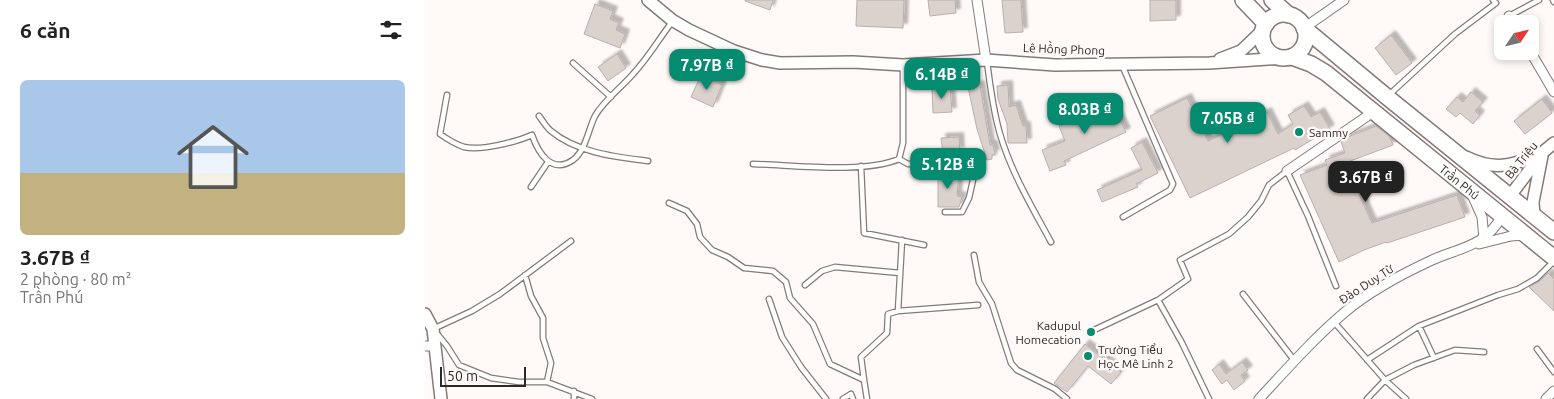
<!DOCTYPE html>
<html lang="vi">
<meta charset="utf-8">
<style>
:root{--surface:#fff;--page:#f2f2f2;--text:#202124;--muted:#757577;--line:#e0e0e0;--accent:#058b70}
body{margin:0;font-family:Ubuntu,sans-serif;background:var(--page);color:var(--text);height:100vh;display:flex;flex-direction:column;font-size:19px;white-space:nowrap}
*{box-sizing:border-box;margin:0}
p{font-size:16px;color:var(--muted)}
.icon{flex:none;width:28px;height:28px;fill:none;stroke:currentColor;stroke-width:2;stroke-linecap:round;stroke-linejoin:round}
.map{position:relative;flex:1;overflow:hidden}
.details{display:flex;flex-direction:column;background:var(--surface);width:425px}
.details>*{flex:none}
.needle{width:32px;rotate:55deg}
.fabs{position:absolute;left:1069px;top:15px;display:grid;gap:10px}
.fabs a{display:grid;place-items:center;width:45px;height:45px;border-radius:8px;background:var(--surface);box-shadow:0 2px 8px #0003;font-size:25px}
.scale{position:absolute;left:15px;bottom:12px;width:86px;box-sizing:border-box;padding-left:5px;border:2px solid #2c2927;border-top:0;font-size:14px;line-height:18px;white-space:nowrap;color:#2c2927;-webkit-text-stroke:4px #fff9f7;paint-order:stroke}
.price{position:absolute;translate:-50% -42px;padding:0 11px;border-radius:10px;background:var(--accent);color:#fff;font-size:16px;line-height:32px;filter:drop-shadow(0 1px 2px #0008)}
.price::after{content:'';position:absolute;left:50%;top:30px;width:15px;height:11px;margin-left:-8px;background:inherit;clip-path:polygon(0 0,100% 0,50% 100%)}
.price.selected{background:#222;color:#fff}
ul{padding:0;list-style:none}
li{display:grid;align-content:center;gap:10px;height:265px;padding:0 20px}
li+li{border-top:1px solid var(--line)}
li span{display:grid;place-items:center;height:155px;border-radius:8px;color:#555}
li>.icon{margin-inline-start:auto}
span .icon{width:90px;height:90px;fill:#fffc;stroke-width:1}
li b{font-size:21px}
h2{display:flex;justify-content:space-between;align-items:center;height:60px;padding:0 20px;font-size:21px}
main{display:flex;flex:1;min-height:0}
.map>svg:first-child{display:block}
.building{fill:#dbd2ce;stroke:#b9b0ac;filter:url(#shadow)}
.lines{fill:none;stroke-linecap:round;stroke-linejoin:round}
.service-casing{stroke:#837b77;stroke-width:7}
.minor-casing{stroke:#837b77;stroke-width:11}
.tertiary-casing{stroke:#837b77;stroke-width:14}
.primary-casing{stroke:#837b77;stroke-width:18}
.service{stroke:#fff;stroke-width:4.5}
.minor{stroke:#fff;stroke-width:9}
.tertiary{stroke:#fff;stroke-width:11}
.primary{stroke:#fff;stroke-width:15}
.poi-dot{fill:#058b70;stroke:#fff9f7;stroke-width:2}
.labels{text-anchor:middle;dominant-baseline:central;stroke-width:5;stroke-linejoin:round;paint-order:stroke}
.street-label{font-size:12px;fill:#2c2927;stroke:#fff9f7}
.poi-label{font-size:12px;fill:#2c2927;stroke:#fff9f7;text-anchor:start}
</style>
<main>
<section class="details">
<h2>6 căn<svg class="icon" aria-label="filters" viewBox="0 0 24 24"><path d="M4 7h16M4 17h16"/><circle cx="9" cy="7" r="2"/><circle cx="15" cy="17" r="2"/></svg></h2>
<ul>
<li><span style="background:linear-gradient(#a9c7e8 60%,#c2b280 0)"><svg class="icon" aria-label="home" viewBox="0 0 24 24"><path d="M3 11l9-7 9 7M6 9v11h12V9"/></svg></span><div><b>3.67B ₫</b><p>2 phòng · 80 m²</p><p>Trần Phú</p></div></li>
</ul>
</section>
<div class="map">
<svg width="1129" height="399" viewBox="0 0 1129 399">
<defs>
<filter id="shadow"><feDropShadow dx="4.5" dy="-4.5" stdDeviation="1" flood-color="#0004"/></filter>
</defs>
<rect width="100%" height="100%" fill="#fff9f7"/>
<!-- building -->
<path class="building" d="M320,0H348L345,10L320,1Z
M432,0H479L478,28L431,26Z
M503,0H530L531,13L505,16Z
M577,0H596L598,32L580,33Z
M725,0H751V20L725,21Z
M170,4L188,11L185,19L194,23L191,30L200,34L195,48L159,34Z
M966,35L987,63L971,75L950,48Z
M192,54L201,68L183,81L173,67Z
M276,75L297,85L288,107L266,97Z
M555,85L565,145H568L570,154L567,155V159L562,160L552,129L543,87Z
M583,85L584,107L591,105L598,126H601L602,143H583L582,124L573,99L572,86Z
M525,87L527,112L508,113L507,89Z
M1046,92L1058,102L1050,111L1055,115L1048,124L1035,113L1031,117L1021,109L1032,97L1038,102Z
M762,98L783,141L842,112L853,134L868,124L863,115L879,106L886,117L895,112L905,129L870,150L869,148L765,198L725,116Z
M1117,99L1127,113L1100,134L1089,121Z
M686,102L701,132L639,161L641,165L625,171L617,150L640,141L634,126Z
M951,126L964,136L968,145L920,163L947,223L1032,195L1040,217L962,243L961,242L939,250L914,262L875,175L902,165L900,160L920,153L916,142L925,136Z
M534,137L535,151L518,153L516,138Z
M717,142L733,173L711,184L713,187L677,202L672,190L717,170L706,148Z
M513,172H534L532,196L537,197L534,207H513Z
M1123,273L1129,279V311L1104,287L1115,281Z
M660,344L696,372L686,384L663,366L642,392L629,383Z
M817,362L823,370L816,375L820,381L809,390L802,380L797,384L787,370L794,364L801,374Z"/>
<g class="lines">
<!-- service casing -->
<g class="service-casing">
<path id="service" d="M1128,0L1129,2
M1084,16L1114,0
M562,61C565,86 568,110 575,134C586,172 607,207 626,242
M148,63L186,97
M697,65L748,184L745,190L698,217
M965,94L1030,34L1071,3L1068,0
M22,95L15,134C22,139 30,144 39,147C56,151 91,142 107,135C113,152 126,175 148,160C161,150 163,130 170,116C179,100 196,88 208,74C223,58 234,39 247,22
M114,116C118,121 121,127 126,131C152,153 192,157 223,161
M474,159L478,143V66
M328,164C368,165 439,174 474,159L483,164H544L550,171L544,198L537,212H520
M436,166L439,233L499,245
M106,187L123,162
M244,203L262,211L272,224L275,237L287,250L303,257L319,268L348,271L361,282L365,298L388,324L405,364L439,380L442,399
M146,241L75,294L47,311L8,329L22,346L34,365L66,378L94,382H122L167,399
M549,255L554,282L567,304L586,363L592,370L630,389L642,399
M100,275L106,296L118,318V338L126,363L122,382
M380,285L397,271L410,267L475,273
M818,294L869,360
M344,299L357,337L376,367L401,399
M733,300L757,343L784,399
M473,311L477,240
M909,322L960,380L981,399
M994,326L1009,358
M667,331L733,300L763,279L755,260L804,234L823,217L836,201L844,185L862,171L883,216L911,286
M1112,349L1129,372
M942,360L994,326L1073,295L1093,289L1112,278L1129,261
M439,380L436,357L462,333L463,314L473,311L553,305
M149,399V391
M418,399L426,394L428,399
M942,399L960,380L989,365L1030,350L1059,352"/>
</g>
<!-- minor casing -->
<g class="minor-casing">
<path id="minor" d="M552,0L561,60
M1084,16L1089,24
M879,28L919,0
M1105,51L1129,92
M862,171L941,117L948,111
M1048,197L1057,217L1059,239
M1054,244L1086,236L1100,235
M0,346H10
M834,399C862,369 889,338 920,312C945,291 975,275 1005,261C1035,247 1059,248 1077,216
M1121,399L1129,391"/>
</g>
<!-- tertiary casing -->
<g class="tertiary-casing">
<path id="tertiary" d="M223,0L247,20L264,30L309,51L337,60L355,63L428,62L478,65L561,60L630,65L784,63L860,58
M795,59L816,51L838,30
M1041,157C1071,172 1090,165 1118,152
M1085,196L1118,152L1129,143
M1109,216L1108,202L1117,156
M0,314L8,329L16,399"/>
</g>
<!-- primary casing -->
<g class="primary-casing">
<g id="primary">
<path d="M818,0L841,24"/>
<path d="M847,0L864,15"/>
<circle cx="859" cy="36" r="22"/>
<path d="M879,28L962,97L1129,232"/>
<path id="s1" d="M867,57L886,64L901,73L1129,258"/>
</g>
</g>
<!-- service -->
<use href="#service" class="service"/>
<!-- minor -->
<use href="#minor" class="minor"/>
<!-- tertiary -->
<use href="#tertiary" class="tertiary"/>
<!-- primary -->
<use href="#primary" class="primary"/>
</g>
<!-- markers -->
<g class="poi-dot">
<circle cx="874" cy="132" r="5"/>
<circle cx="666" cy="332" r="5"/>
<circle cx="663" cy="356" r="5"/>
</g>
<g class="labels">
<!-- street labels -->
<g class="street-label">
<text transform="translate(639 49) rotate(2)">Lê Hồng Phong</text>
<text transform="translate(1096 160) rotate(-51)">Bà Triệu</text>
<text stroke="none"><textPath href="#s1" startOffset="210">Trần Phú</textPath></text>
<text transform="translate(941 284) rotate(-33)">Đào Duy Từ</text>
</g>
<!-- poi labels -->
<g class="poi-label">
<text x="884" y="132">Sammy</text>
<text x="656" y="325" text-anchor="end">Kadupul<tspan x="656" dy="14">Homecation</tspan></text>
<text x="673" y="349">Trường Tiểu<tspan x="673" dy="14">Học Mê Linh 2</tspan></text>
</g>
</g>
</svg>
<div class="fabs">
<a><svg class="needle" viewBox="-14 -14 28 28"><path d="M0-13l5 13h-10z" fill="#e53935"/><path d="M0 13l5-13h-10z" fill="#757577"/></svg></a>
</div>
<div class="scale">50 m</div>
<b class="price" style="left:282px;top:91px">7.97B ₫</b>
<b class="price" style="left:517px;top:100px">6.14B ₫</b>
<b class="price" style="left:660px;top:135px">8.03B ₫</b>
<b class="price" style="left:803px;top:144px">7.05B ₫</b>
<b class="price" style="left:523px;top:190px">5.12B ₫</b>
<b class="price selected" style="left:941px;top:203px">3.67B ₫</b>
</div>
</main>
